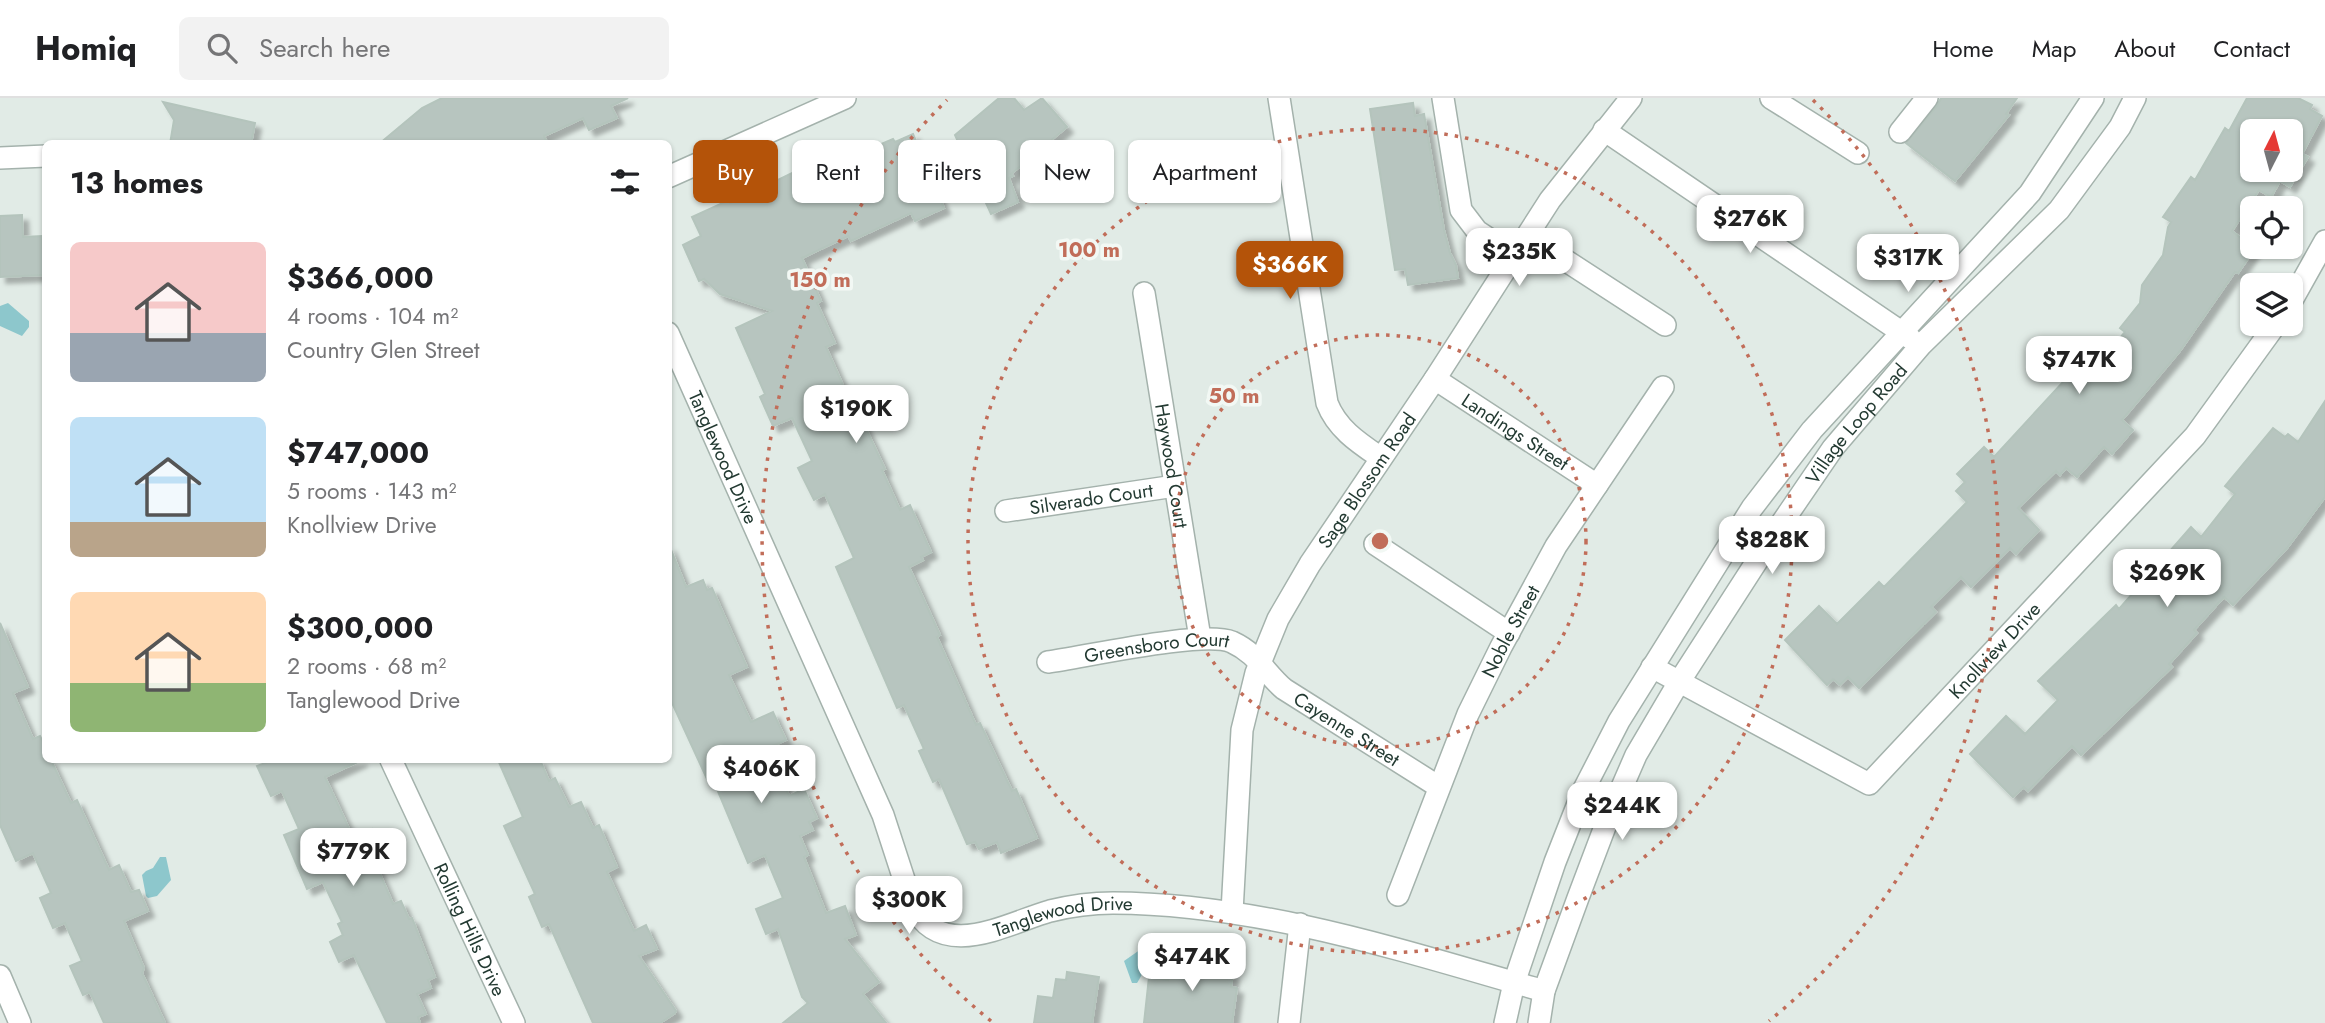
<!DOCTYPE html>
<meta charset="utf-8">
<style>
:root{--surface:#fff;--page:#f2f2f2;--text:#202124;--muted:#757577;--line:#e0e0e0;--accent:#b45309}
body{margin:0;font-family:Jost,sans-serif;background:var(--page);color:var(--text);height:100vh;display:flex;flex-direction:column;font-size:26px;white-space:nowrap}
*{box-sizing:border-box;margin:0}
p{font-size:23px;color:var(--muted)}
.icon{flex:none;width:38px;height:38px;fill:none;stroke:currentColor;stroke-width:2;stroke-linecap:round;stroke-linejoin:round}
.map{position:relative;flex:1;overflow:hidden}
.side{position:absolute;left:42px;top:42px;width:630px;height:623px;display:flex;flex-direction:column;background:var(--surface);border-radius:10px;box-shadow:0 2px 5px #0004}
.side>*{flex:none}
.banner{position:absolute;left:693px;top:42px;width:665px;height:63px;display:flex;gap:14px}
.needle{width:46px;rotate:6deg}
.fabs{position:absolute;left:2240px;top:21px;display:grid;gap:14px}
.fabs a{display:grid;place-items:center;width:63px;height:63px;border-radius:10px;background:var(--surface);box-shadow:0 2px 5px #0004;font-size:35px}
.price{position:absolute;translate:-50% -60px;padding:0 16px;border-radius:14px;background:#fff;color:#222;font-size:23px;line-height:46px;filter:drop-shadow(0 2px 4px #0008)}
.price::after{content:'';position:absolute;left:50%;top:42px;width:21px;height:16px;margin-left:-10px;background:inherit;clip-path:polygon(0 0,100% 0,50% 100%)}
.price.active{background:var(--accent);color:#fff}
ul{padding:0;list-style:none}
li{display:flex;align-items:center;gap:21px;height:175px;padding:0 28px}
li span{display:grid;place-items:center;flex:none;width:196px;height:140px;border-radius:10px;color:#555}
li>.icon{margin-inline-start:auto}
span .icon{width:84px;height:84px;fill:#fffc;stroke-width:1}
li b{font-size:30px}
h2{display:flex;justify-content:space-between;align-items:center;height:84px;padding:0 28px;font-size:30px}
.chip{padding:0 24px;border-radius:10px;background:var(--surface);box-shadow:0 2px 5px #0004;font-size:24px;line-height:63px}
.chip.active{background:var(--accent);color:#fff}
header{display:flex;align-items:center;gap:42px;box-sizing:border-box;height:98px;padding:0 35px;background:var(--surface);border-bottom:2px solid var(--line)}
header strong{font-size:33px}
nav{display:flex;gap:38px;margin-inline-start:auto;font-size:24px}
.search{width:490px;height:63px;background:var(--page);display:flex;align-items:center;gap:18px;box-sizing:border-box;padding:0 24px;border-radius:10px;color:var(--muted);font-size:26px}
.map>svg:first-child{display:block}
.water{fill:#8dc7cc}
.building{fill:#b7c5bf;stroke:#b4c4bc;stroke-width:2;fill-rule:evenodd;filter:url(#shadow)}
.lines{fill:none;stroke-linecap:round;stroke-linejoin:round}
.minor-casing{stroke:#a4b2ac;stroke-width:24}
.minor{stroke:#fff;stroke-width:21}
.ring{fill:none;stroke:#c16d59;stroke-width:3.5;stroke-dasharray:3.5 7}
.labels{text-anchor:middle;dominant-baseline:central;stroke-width:7;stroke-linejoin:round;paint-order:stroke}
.street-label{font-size:19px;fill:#233a32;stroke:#f2f8f4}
.centre{fill:#c16d59;stroke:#f2f8f4;stroke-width:3.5}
.ring-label{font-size:21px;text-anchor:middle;font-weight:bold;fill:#c16d59;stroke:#f2f8f4;stroke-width:7;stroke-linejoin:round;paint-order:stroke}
</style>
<header>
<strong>Homiq</strong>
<div class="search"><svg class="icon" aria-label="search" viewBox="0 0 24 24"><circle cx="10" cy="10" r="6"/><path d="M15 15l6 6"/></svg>Search here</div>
<nav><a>Home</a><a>Map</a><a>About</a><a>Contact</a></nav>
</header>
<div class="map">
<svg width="2325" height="925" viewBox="0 0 2325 925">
<defs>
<filter id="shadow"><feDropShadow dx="6" dy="6" stdDeviation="2" flood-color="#0004"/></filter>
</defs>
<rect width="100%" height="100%" fill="#e1ebe6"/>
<!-- water -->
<path class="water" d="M8,205L29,223V229L22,238L0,228V208Z
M160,759H166L171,782L157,798L148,800L146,798L142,777L146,773L153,770Z
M1144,849L1152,851C1152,855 1140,882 1137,885H1132L1124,863Z"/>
<!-- building -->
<path class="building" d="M442,0H628L611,8L617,20L589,32L583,20L544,38L548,46H379L422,10Z
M999,0H1014L1024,12L1042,0L1067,29L1011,76L1013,78L1009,80L1018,104L991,116L955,37Z
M1941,0H2017L2006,16L2009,17L1955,83L1906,45L1937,8Z
M2247,0H2298L2312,7L2310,11L2322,18L2302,56L2308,59L2290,89L2280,83L2271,99L2259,92L2232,133L2252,149H2256L2238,175L2235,174L2180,253L2122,322L2133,332L2112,356L2104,349L2077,379L2066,370L2060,377L2056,373L2018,410L2039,432L2016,456L2010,450L1971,489L1961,479L1931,509L1936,514L1859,590L1848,579L1840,587L1833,581L1827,587L1785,542L1819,508L1837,526L1879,484L1884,489L1967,404L1956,393L1965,384L1957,376L1984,349L1994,359L2085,260L2096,269L2125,234L2120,230L2140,205L2142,187L2163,157L2168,129L2171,124L2163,119L2191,79L2195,82L2225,30L2229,33ZM2252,33H2291V72H2252Z
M163,4L255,25L251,46H170L174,22Z
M1413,5L1415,18L1424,16L1444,132L1450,155L1456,167L1458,180L1408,187L1405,171L1395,172L1370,11Z
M913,36L944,110L915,123L911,115L851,143L848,138L802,160L821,203L817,205L835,245L826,249L846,294L857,289L869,316L861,320L885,371L882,372L900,412L910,407L931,454L921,459L923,462L909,469L940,537L937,539L976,627L980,625L1012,693L1016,691L1037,740L1001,755L997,744L979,751L975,744L967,746L939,681L933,684L919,653L924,651L904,607L897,610L836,469L854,460L825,396L814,402L798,370L812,363L792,320L773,328L760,299L765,296L736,230L772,213L720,196L704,181L699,183L683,147L701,138L692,119L729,102L730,105L792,75L795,81L852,55L853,58L893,41L895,44Z
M22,117L23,139L42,138L44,177L0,179V118Z
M2325,303V399L2287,450L2233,507L2224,499L2194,532L2197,535L2169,566L2172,569L2081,657L2072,648L2028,693L2024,689L2013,699L1970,656L2006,618L2025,636L2058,602L2038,583L2116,507L2119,511L2191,429L2201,439L2235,396L2225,388L2273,330L2285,339L2288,336L2298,344Z
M669,447L686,489L703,482L707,492L712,490L747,569L729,577L751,624L773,614L786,642L768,650L789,698L804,691L817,720L809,724L813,732L800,738L808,757L804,759L826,815L845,808L856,837L845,841L879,884L863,896L886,925H783L808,905L802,899L778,831L766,836L756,811L783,800L765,757L748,765L712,679L707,681L668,596Z
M0,525L28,589L13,595L33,641L40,638L46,650V662H51L71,705L77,702L109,772L119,767L131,794L139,792L148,813L124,823L144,870L142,875L165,925H104L90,894L83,897L70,868L82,863L65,825L53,830L40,800L51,795L33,755L16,763L0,727Z
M273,662H362L325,679L353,739L372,731L385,760L375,764L393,806L401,803L409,821L412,820L435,879L428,882L431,890L417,896L426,916L418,919L420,925H387L354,857L339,864L330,844L343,837L338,826L342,824L323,784L307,791L284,737L299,731L282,693L271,698L257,668Z
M498,662H540L549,683L555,680L569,709L581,704L593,730L599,727L617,769L607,774L634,833L646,827L657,851L639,858L676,913L675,915L660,925H593L549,826L542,829L529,799L535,796L504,728L523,719Z
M1176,851L1217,858L1214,873L1233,876L1231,889L1237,890L1232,925H1144L1149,879L1168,882L1169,875L1173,876Z
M1067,874L1099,879L1092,925H1034L1038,898L1053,900L1056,881L1066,882Z"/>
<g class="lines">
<!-- minor casing -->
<g class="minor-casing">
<g id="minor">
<path d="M1279,0L1327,305C1337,331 1359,345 1381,360"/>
<path d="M1443,0L1461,112L1477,133L1515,158"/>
<path d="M1771,0L1858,55"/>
<path d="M1604,32L1910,240"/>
<path d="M1900,34L1927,0"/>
<path d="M0,60L46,58"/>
<path d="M668,79L845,0"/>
<path d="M1528,138L1665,227"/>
<path id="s1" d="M1144,195L1200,540"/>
<path d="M2291,204L2325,143"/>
<path id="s2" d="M668,235L883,717L912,806C941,865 1005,826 1050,813C1070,808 1092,805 1113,805C1262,806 1403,853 1544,893"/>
<path id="s3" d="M1435,281L1597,387"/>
<path id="s4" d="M1006,413L1175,388"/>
<path d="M1375,446L1509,535"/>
<path id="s5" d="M1048,564C1085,559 1203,532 1232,544C1258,556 1264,574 1284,591L1439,689"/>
<path id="s6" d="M1652,569L1869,686L2195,338L2276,226"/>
<path id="s7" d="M391,662L514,925"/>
<path id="s8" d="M1398,797L1468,616L1501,549L1556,448L1663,289"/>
<path id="s9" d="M1232,814L1242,632L1256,575L1278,521L1310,466L1435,281L1550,102L1631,0"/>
<path d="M0,878L20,925"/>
<path d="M1289,925L1300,826"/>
<path d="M1505,925L1514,885L1555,764L1583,693L1619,623L1752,410L1812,332L2030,95L2093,0"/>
<path id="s10" d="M1539,925L1544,893L1578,800L1606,726L1636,657L1679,584L1779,429L1833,350L1921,247L2059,112L2120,29L2135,0"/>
</g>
</g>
<!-- minor -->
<use href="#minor" class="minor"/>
</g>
<!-- distance rings -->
<g class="ring">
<circle cx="1380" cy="443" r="206"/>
<circle cx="1380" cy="443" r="412"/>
<path d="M991 923A618 618 0 0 1 947 2M1813 2A618 618 0 0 1 1769 923"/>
</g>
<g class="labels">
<!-- street labels -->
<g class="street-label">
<text stroke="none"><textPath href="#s10" startOffset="684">Village Loop Road</textPath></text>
<text stroke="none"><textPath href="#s3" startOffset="96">Landings Street</textPath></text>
<text stroke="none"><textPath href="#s2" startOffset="136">Tanglewood Drive</textPath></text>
<text stroke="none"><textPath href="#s1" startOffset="175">Haywood Court</textPath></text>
<text stroke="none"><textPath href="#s9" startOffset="464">Sage Blossom Road</textPath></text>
<text stroke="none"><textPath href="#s4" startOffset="86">Silverado Court</textPath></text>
<text stroke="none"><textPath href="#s8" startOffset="287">Noble Street</textPath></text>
<text stroke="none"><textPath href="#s6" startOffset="430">Knollview Drive</textPath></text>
<text stroke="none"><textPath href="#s5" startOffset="110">Greensboro Court</textPath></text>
<text stroke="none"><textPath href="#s5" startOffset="331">Cayenne Street</textPath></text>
<text stroke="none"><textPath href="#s2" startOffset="788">Tanglewood Drive</textPath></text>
<text stroke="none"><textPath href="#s7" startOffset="187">Rolling Hills Drive</textPath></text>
</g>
</g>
<circle cx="1380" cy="443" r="10" class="centre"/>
<g class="ring-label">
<text x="1089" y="159">100 m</text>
<text x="820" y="189">150 m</text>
<text x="1234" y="305">50 m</text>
</g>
</svg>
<div class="fabs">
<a><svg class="needle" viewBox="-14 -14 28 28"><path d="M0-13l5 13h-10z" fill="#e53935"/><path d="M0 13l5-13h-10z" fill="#757577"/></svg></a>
<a><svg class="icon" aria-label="locate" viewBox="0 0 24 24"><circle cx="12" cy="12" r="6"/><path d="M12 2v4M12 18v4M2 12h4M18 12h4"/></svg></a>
<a><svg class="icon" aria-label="layers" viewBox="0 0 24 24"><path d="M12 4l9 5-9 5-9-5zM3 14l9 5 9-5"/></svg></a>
</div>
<b class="price" style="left:1750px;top:157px">$276K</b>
<b class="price" style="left:1519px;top:190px">$235K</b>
<b class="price" style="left:1908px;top:196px">$317K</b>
<b class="price active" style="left:1290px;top:203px">$366K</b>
<b class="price" style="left:2079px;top:298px">$747K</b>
<b class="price" style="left:856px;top:347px">$190K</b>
<b class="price" style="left:1772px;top:478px">$828K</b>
<b class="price" style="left:2167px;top:511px">$269K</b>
<b class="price" style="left:761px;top:707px">$406K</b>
<b class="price" style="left:1622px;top:744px">$244K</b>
<b class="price" style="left:353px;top:790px">$779K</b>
<b class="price" style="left:909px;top:838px">$300K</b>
<b class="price" style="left:1192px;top:895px">$474K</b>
<div class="banner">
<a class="chip active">Buy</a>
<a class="chip">Rent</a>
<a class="chip">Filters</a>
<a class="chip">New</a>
<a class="chip">Apartment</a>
</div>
<section class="side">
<h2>13 homes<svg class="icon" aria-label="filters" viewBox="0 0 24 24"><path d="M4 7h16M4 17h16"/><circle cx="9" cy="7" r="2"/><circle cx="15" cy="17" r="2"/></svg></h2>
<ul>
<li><span style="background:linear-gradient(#f6c9c9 65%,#9aa5b1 0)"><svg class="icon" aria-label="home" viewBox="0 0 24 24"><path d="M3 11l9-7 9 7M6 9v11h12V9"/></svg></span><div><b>$366,000</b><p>4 rooms · 104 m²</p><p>Country Glen Street</p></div></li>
<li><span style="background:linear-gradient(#bfe0f5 75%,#b9a48a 0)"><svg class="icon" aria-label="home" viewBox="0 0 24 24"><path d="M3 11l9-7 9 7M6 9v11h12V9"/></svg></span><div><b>$747,000</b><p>5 rooms · 143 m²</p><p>Knollview Drive</p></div></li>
<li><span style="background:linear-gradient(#ffd9b3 65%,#8fb573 0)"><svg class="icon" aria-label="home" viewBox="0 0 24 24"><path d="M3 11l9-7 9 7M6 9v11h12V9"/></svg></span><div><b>$300,000</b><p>2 rooms · 68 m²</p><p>Tanglewood Drive</p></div></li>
</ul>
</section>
</div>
